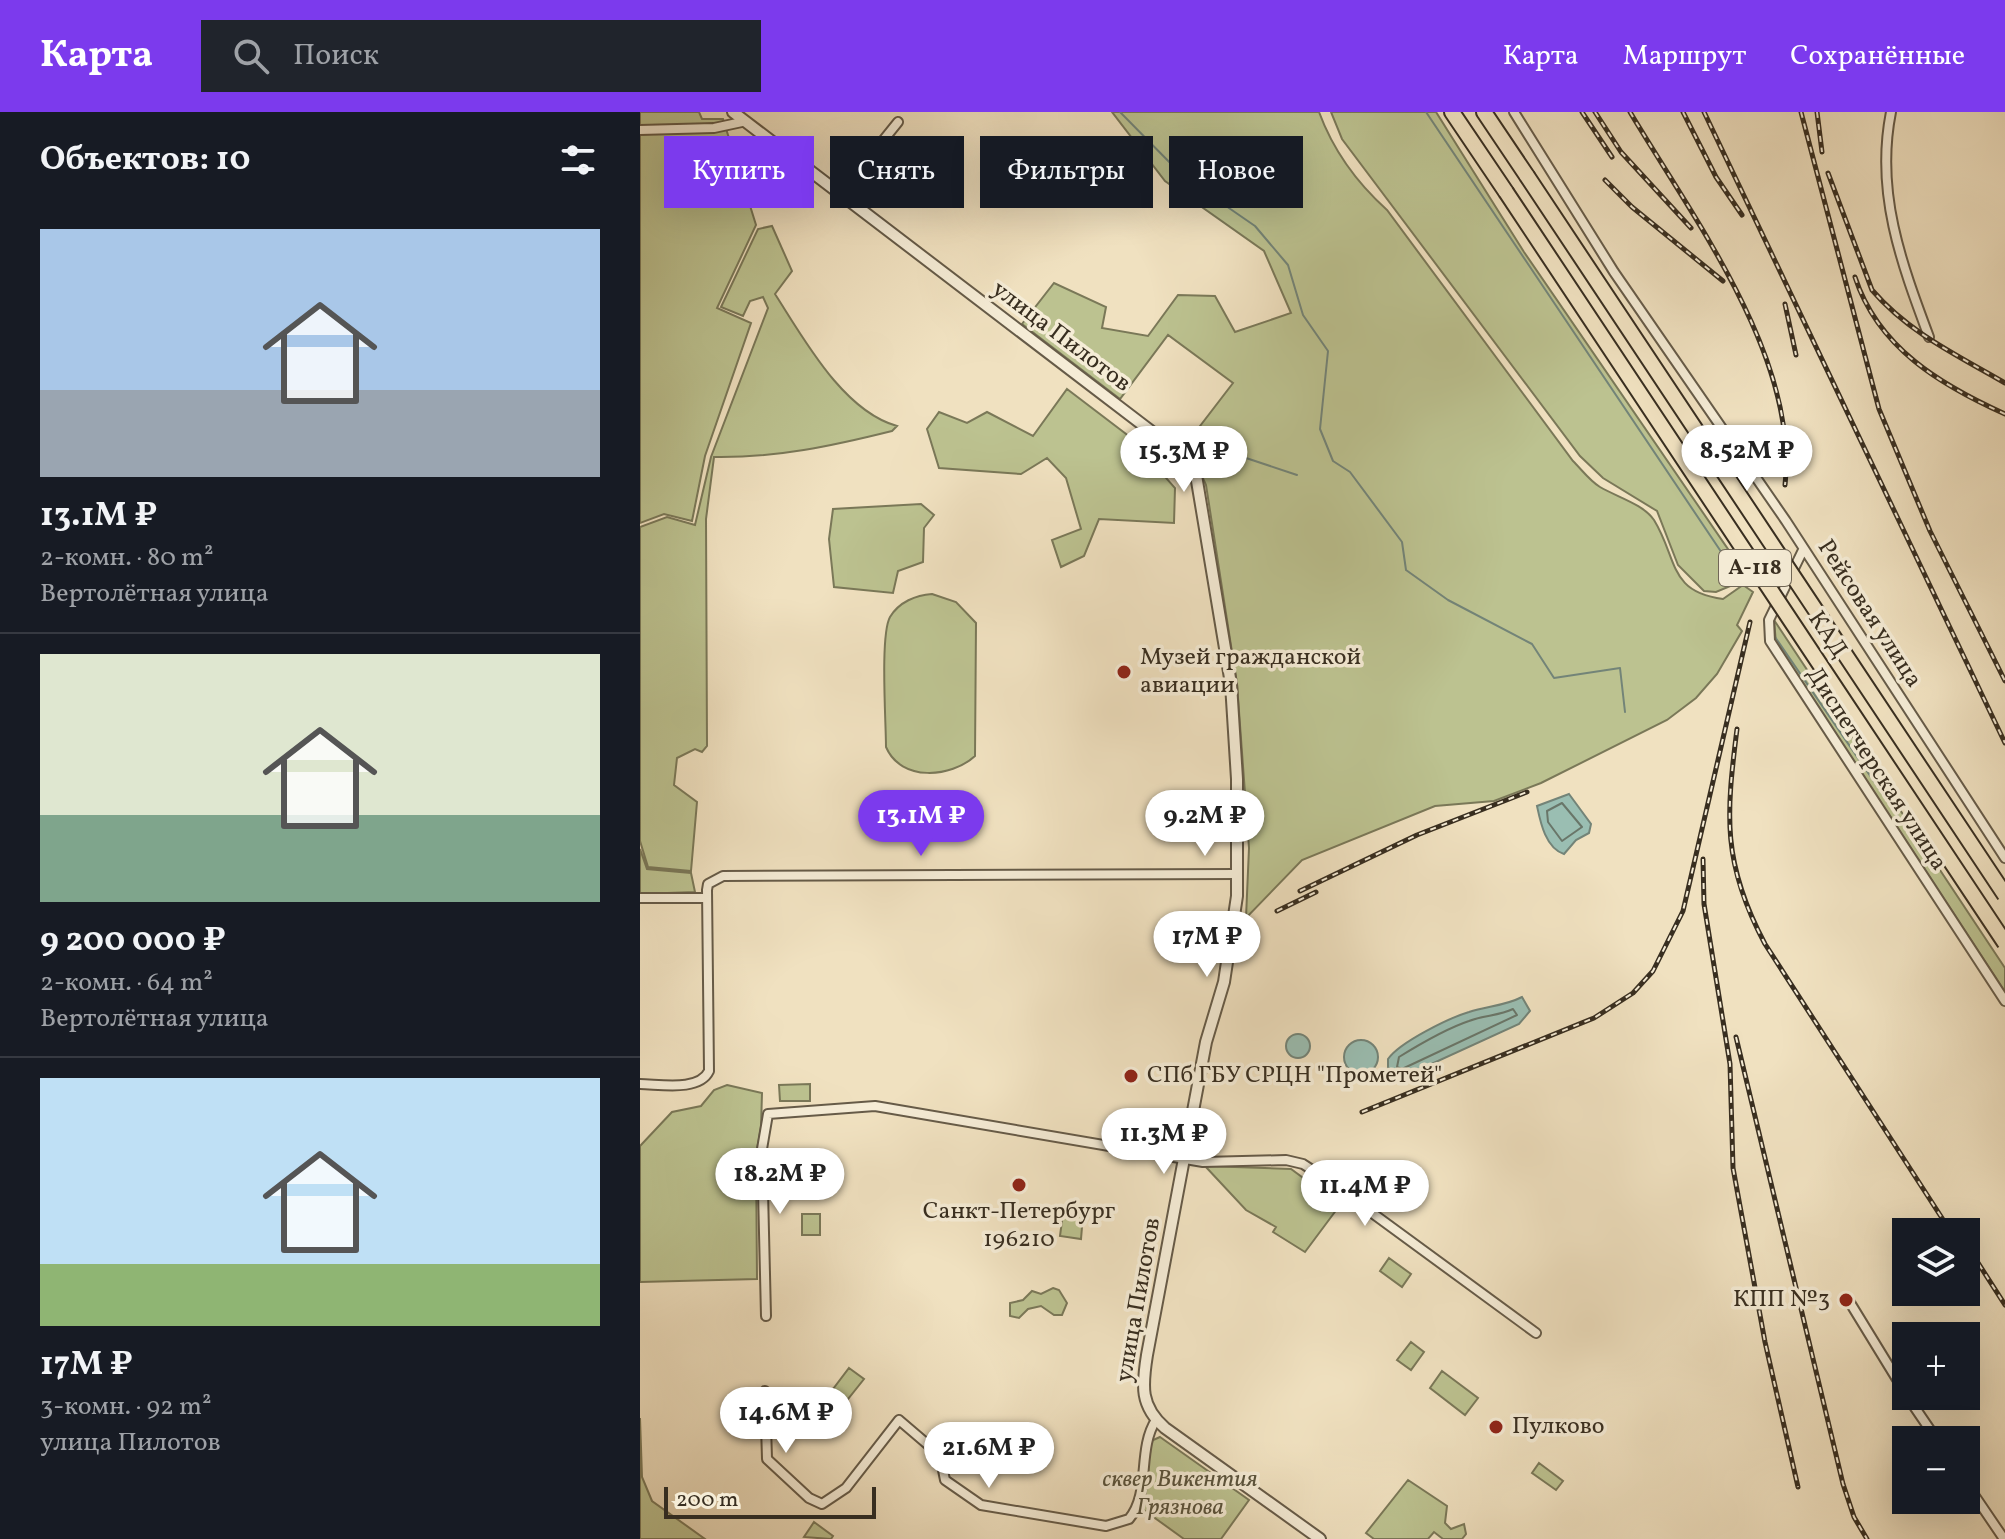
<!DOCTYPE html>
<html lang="ru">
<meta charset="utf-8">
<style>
:root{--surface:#171b24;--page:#20242c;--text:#f1f3f6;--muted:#9ea1a6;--line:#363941;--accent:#7c3aed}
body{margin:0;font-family:Vollkorn,serif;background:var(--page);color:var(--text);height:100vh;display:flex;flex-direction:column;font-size:30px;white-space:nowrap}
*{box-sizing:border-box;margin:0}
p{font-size:26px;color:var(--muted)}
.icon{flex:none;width:44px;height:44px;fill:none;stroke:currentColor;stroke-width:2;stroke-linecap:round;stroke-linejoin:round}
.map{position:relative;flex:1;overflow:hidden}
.sheet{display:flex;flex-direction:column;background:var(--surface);width:640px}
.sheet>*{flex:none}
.top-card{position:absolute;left:24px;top:24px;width:760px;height:72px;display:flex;gap:16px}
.controls{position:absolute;left:1252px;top:1106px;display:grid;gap:16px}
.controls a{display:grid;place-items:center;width:88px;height:88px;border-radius:0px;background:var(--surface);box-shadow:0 8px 32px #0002;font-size:40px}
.scale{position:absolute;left:24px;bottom:20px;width:212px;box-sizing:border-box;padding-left:8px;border:4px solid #382e20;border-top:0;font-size:22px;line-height:28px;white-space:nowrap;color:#382e20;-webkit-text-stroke:6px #f5ecd6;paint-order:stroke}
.price{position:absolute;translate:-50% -68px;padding:0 18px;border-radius:28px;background:#fff;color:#222;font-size:26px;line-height:52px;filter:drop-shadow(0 2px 4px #0008)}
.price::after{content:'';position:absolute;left:50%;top:48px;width:24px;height:18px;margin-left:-12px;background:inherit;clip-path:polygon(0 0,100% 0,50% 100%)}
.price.selected{background:var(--accent);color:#fff}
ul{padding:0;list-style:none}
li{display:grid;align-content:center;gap:16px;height:424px;padding:0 40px}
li+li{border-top:2px solid var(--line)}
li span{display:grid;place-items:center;height:248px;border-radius:0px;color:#555}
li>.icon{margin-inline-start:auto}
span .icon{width:144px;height:144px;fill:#fffc;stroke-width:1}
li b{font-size:34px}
h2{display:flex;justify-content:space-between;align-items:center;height:96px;padding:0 40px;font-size:34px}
.tag{padding:0 28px;border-radius:0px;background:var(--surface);box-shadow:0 8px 32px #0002;font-size:28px;line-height:72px}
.tag.selected{background:var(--accent);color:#fff}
header{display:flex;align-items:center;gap:48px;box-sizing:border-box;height:112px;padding:0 40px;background:var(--accent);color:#fff}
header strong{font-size:38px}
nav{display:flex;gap:44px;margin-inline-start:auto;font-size:28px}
.search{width:560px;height:72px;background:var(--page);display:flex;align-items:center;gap:20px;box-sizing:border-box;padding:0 28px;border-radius:0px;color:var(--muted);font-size:30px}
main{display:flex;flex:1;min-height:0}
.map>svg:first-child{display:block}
.green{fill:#bcc290;stroke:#7a7858;stroke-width:2}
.water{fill:#9abeb2;stroke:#738478;stroke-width:2}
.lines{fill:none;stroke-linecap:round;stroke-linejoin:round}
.shore{stroke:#697669;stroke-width:2}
.stream{stroke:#738478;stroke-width:2}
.minor-casing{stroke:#665b48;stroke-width:12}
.tertiary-casing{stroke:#665b48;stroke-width:14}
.motorway-casing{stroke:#382e20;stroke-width:18}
.minor{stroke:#f5ecd6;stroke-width:8}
.tertiary{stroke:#f5ecd6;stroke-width:10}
.motorway{stroke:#f0e1c0;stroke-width:14}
.rail-casing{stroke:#382e20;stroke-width:5}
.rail{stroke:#f5ecd6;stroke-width:2;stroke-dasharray:6;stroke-linecap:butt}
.motorway-bridge-casing{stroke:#382e20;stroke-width:18;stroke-linecap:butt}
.motorway-bridge{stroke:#f0e1c0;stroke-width:14}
.poi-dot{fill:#8f2418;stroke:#f5ecd6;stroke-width:3}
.labels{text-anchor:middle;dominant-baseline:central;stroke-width:7;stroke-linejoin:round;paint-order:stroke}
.shield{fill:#f5ecd6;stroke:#716757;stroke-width:2}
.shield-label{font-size:22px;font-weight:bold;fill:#382e20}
.street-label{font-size:24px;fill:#382e20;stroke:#f5ecd6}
.poi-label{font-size:24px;fill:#382e20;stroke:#f5ecd6;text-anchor:start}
.park-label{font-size:24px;font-style:italic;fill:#59533c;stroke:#f5ecd6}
</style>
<header>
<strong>Карта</strong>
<div class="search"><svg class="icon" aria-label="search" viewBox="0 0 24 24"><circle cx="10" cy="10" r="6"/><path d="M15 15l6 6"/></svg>Поиск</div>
<nav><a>Карта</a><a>Маршрут</a><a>Сохранённые</a></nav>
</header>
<main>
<section class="sheet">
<h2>Объектов: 10<svg class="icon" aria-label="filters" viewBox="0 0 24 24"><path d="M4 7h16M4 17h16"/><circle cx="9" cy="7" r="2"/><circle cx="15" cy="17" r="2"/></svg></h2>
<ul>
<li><span style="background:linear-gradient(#a9c7e8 65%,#9aa5b1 0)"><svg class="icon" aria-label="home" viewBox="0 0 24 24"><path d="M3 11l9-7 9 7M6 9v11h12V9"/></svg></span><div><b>13.1M ₽</b><p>2-комн. · 80 m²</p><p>Вертолётная улица</p></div></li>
<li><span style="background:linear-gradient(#dfe7d0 65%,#7fa58c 0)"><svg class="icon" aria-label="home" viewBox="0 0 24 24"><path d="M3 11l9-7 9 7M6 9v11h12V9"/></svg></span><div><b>9 200 000 ₽</b><p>2-комн. · 64 m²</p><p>Вертолётная улица</p></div></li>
<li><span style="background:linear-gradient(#bfe0f5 75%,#8fb573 0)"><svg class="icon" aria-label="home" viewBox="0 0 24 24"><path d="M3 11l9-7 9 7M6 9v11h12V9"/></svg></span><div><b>17M ₽</b><p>3-комн. · 92 m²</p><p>улица Пилотов</p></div></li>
</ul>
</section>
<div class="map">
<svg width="1365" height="1427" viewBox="0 0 1365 1427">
<rect width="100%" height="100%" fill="#f0e1c0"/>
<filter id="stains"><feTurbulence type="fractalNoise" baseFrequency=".0025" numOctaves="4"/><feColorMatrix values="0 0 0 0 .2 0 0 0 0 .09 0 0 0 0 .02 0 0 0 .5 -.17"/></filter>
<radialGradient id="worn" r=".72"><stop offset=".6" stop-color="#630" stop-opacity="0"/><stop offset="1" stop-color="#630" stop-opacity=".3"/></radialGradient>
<!-- green -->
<path class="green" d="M0,0H59L62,7H83L116,113L77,196L111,211L65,344L52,409L24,402L0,411Z
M472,0H679C693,38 717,71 747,98L933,349C942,358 950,369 960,375C977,385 1003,392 1014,408C1038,447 1028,480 1083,487L1103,473L1113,480L1097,513L1102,519L1077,562L1056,586L1027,608L901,671L854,689L795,694L662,748L606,806L609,736L597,572L566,373L554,346L544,335L593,271L528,223L480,287L382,212L414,171L466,195L462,216L508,224L538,183L575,184L595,220L651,201L624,139L525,69Z
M691,0H796L884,140L1103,459L1100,470L1076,480L1064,479L1038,453L1017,399L963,366L940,344L702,27Z
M132,114L152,159L135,182C164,227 203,299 257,314L252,319C192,334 136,346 74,345L66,407L67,634L62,640L55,637L37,646L34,673L57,690L51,759L8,755L0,729V415L27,405L55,413L71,345L128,196L123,185L110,189L103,204L81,195L118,117Z
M427,277L490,325L535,376L534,411L459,407L444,444L421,455L412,428L441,417L426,366L407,346L381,362L299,356L287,317L299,300L327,311L347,300L393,324Z
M281,392L294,403L284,416L283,450L258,459L253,481L194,475L189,427L193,397Z
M292,482L316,490L336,511L335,644C311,666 261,670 246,635C246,610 240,523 250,505C259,490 276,483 292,482Z
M1134,508L1365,856V880L1136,531Z
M0,737L7,757L51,761L55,780L0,782Z
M170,972V989H140L139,973Z
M87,973L122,981L121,1015L116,1043L117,1167L0,1170V1034L32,1000L61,994L74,978Z
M493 1018a9 9 0 1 1 18 0a9 9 0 1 1-18 0Z
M565,1054L651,1057L700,1093L665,1140L633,1120L636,1115L606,1098Z
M423,1101L443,1103L441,1127L420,1124Z
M162,1102H180V1123H162Z
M749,1146L771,1162L762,1175L740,1159Z
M413,1176L419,1178L427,1191L422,1203H414L401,1194L388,1197L379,1206L370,1204V1191L383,1188L392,1179L401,1182Z
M771,1230L784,1240L771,1258L757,1248Z
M209,1256L224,1267L204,1292L190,1281Z
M802,1259L838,1286L825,1303L790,1276Z
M0,1306L2,1365L12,1389L65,1427H0Z
M520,1325L609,1388L581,1427H544L501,1396L511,1329Z
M899,1351L923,1369L916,1378L892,1361Z
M768,1368L807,1394L805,1411L811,1417L824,1412L826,1422L822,1427H803L794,1420L788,1427H734L726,1421Z
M174,1410L193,1424L191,1427L164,1425Z"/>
<!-- water -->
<path class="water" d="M929,682L951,712L949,721L936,728L924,742C905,736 900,708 897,694Z
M882,885L890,899L879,912L763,965L756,966L748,955V947C760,930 809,906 829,900C847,894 865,894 882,885Z
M646 934a12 12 0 1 1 24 0a12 12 0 1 1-24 0Z
M704 945a17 17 0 1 1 34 0a17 17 0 1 1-34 0Z"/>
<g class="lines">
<!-- shore -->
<path class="shore" d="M922,691L942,715L922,729L908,710L907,699Z
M873,897L877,903L762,957L757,955L759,945C780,932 805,917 829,909C844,903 859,904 873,897Z"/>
<!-- stream -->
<path class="stream" d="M480,0L544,65L615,114L648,153L663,203L688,239L680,317L693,349L710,360L762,430L766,458L808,488L892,532L914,566L980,556L985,600
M786,0L1094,459
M588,340L657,363
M1135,525L1281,738"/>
<!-- minor casing -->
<g class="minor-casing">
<path id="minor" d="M874,0L974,160L1146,409L1365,746
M1251,0C1235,80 1261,150 1289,225
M0,18L74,16L102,10
M200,82L258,10
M1163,438L1129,508L1130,529L1365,889
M0,786H66
M0,972C19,972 59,980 69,959L67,778L68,772L83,764L598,762
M1209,1189L1266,1282
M126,1204L122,1037L128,1002L235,994L563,1050L646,1048L663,1052L683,1065L896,1221
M125,1279L127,1347L169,1386L182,1392L206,1376L259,1308L300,1343L305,1368L341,1393L466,1414L489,1407C511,1381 497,1337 516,1308
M1267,1284L1297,1328
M1326,1371L1364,1427"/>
</g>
<!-- tertiary casing -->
<g class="tertiary-casing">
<path id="tertiary" d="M93,0L537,339L556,363L591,572L597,667V784L584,870L566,930L507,1243C502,1274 500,1294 525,1316L680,1427"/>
</g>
<!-- motorway casing -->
<g class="motorway-casing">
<path id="motorway" d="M812,0L866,80
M844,0L887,64"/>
</g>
<!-- minor -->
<use href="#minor" class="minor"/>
<!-- tertiary -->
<use href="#tertiary" class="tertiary"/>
<!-- motorway -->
<use href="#motorway" class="motorway"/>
<!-- rail casing -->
<g class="rail-casing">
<path id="rail" d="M942,0L972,45
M955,0L981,40L1051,116
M990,0C1053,106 1159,246 1145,373
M1043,0L1076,65L1102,103
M1064,0L1365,631
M1161,0L1239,297L1290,419L1365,569
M1177,0L1182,40
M1188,61L1232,178C1269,221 1317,243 1365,271
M965,68L992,95L1083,169
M1215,165C1238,236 1301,273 1365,302
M1145,192L1156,243
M1097,617C1086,704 1082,751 1125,832L1311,1120
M1063,747L1064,792L1090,952L1093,1056L1125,1230L1158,1375
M660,779L777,723L887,680
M637,799L676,780
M1096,925L1203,1372L1214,1405L1227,1427
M722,1000L954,906L993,881L1013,859L1043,799L1110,510
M1326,1132L1365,1193"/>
</g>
<!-- rail -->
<use href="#rail" class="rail"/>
<!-- motorway-bridge casing -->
<g class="motorway-bridge-casing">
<path id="motorway-bridge" d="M887,64L1365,783
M866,80L1365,831"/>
</g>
<!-- motorway-bridge -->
<use href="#motorway-bridge" class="motorway-bridge"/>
</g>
<!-- markers -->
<g class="poi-dot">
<circle cx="484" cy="560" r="8"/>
<circle cx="491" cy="964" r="8"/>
<circle cx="379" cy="1073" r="8"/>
<circle cx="1206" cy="1188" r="8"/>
<circle cx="856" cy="1315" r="8"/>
</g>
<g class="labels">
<!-- shield labels -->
<rect class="shield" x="1079" y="438" width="72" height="36" rx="6"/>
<g class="shield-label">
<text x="1115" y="456">А-118</text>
</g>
<!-- street labels -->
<g class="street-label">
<text transform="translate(421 225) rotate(37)">улица Пилотов</text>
<text transform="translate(1229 502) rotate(57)">Рейсовая улица</text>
<text transform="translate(1187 523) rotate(56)">КАД</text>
<text transform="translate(1236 657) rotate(57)">Диспетчерская улица</text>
<text transform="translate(499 1188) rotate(-80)">улица Пилотов</text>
</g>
<!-- poi labels -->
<g class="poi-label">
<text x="500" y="546">Музей гражданской<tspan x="500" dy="28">авиации</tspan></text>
<text x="507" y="964">СПб ГБУ СРЦН "Прометей"</text>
<text x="379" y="1100" text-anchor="middle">Санкт-Петербург<tspan x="379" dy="28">196210</tspan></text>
<text x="1190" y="1188" text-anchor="end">КПП №3</text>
<text x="872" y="1315">Пулково</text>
</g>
<!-- park labels -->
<g class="park-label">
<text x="540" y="1368">сквер Викентия<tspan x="540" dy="28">Грязнова</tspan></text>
</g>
</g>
<rect width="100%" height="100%" filter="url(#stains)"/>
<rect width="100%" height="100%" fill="url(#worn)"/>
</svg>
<div class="controls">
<a><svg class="icon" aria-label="layers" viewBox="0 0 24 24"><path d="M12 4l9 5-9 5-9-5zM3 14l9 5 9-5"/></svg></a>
<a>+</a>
<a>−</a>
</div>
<div class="scale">200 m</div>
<b class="price" style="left:1107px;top:381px">8.52M ₽</b>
<b class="price" style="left:544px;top:382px">15.3M ₽</b>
<b class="price selected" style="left:281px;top:746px">13.1M ₽</b>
<b class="price" style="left:565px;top:746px">9.2M ₽</b>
<b class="price" style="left:567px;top:867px">17M ₽</b>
<b class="price" style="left:524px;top:1064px">11.3M ₽</b>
<b class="price" style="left:140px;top:1104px">18.2M ₽</b>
<b class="price" style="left:725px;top:1116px">11.4M ₽</b>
<b class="price" style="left:146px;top:1343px">14.6M ₽</b>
<b class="price" style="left:349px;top:1378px">21.6M ₽</b>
<div class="top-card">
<a class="tag selected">Купить</a>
<a class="tag">Снять</a>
<a class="tag">Фильтры</a>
<a class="tag">Новое</a>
</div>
</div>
</main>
